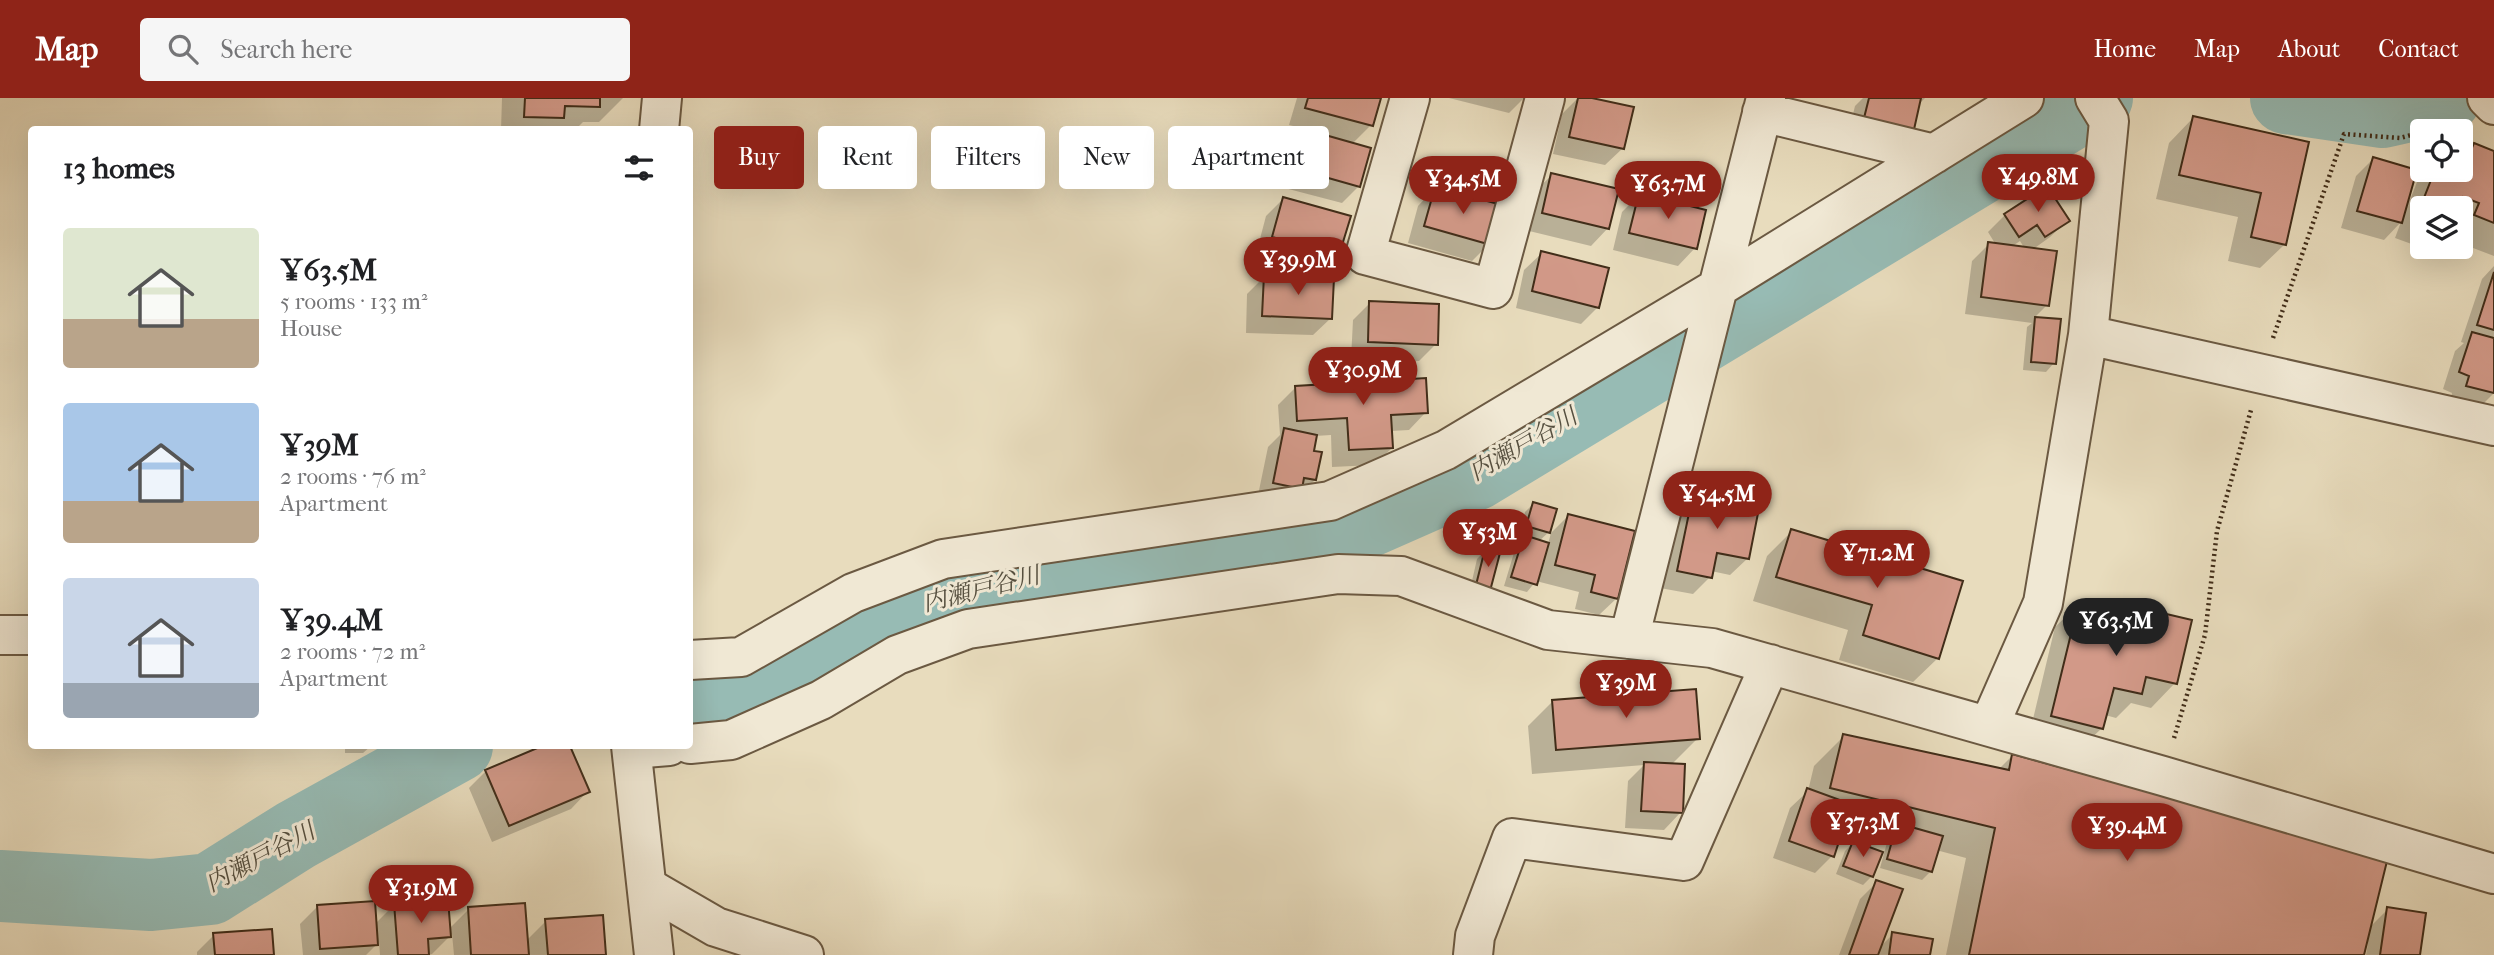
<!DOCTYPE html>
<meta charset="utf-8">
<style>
:root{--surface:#fff;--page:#f6f6f6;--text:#202124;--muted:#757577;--accent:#8f2418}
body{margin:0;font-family:"IM FELL French Canon","Noto Serif JP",serif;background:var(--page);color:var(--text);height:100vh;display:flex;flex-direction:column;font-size:26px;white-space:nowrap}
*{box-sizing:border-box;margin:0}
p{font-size:23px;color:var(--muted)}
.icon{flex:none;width:38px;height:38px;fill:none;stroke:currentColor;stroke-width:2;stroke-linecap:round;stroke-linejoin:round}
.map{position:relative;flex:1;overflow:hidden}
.drawer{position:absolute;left:28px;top:28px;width:665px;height:623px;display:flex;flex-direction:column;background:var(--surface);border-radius:7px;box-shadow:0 7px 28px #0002}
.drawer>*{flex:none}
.banner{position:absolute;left:714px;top:28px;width:665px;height:63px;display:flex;gap:14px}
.fabs{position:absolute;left:2410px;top:21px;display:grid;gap:14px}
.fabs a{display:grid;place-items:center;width:63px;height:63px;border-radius:7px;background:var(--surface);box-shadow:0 7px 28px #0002;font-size:35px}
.price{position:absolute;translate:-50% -60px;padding:0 16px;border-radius:24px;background:var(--accent);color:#fff;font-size:23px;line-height:46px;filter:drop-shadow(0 2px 4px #0008)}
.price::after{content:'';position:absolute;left:50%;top:42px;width:21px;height:16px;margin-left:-10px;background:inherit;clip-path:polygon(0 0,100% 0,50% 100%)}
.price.on{background:#222;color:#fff}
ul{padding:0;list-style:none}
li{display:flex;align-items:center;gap:21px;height:175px;padding:0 35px}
li span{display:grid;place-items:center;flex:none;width:196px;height:140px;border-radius:7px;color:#555}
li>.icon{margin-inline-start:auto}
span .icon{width:84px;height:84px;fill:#fffc;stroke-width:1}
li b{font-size:30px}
h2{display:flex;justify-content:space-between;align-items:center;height:84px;padding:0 35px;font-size:30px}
.tag{padding:0 24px;border-radius:7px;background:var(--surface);box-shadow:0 7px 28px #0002;font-size:24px;line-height:63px}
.tag.on{background:var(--accent);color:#fff}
header{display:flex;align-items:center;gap:42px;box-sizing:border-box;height:98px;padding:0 35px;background:var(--accent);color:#fff}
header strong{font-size:33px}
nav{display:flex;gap:38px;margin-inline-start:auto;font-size:24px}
.search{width:490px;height:63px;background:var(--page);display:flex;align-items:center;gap:18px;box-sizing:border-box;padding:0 24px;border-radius:7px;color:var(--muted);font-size:26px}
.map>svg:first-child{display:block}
.shadow{fill:#0003;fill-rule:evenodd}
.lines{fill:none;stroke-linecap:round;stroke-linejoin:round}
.river{stroke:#97bbb4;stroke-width:72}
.building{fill:#d29988;stroke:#412d19;stroke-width:2}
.minor-casing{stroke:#6b5942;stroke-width:42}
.tertiary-casing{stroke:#6b5942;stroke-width:42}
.path{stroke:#412d19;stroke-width:4.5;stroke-dasharray:2 3.5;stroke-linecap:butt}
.minor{stroke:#f0e8d4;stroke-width:38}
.tertiary{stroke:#f0e8d4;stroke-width:38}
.labels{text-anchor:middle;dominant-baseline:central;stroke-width:6;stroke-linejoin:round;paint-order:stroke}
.water-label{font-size:24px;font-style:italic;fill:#565040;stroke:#f0e8d4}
</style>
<header>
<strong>Map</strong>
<div class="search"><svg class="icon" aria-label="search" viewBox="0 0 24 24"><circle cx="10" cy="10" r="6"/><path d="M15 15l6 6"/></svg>Search here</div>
<nav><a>Home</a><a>Map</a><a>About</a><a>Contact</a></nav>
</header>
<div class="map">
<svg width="2494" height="857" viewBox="0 0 2494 857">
<rect width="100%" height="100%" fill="#e8dcbd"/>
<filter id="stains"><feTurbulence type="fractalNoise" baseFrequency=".00286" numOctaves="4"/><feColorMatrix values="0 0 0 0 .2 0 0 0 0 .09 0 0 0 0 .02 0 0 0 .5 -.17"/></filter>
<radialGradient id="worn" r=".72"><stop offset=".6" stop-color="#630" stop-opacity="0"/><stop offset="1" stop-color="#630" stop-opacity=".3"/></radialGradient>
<!-- shadow -->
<path class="shadow" d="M502,0H623L599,24H583L575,32H501Z
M1297,0H1379L1371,27L1352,46L1359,88L1342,105L1277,88L1288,50L1306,31L1289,27Z
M1449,0H1524L1509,15Z
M1578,0H1584L1623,50L1605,67L1553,56L1562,16Z
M1863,0H1925L1918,7L1847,41L1855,8Z
M2193,20L2307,45L2285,146L2260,170L2228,163L2238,119L2156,101L2169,45Z
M2474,47L2494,55V158L2460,145V110H2422V143L2417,148L2395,140L2401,124L2384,142L2341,130L2356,78L2373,61L2410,102L2417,84L2429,72H2460V61Z
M1552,77L1608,130L1591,148L1525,132L1534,94Z
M1435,90L1489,146L1472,163L1408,145L1418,108Z
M2047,90L2068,122L2050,139L2032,152L2047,207L2034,220L2059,223L2054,265L2046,274L2023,272L2027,229L2032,225L1965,216L1972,163L1989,146L1996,147L1988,134L2005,117ZM2020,143L2025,151L2011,149Z
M1639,97L1695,150L1678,168L1613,152L1622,114Z
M1283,101L1338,156L1321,174L1256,156L1266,118Z
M1542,155L1598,209L1581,226L1516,210L1524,172Z
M2494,168V295L2477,312L2450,305L2452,295L2443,291L2455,253L2464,245L2461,244L2482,181Z
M1265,178L1331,220L1313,237L1246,235L1247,196Z
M1370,205L1436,246L1419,263L1351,261L1353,222Z
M1296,289L1426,314L1409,332L1391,333L1392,350L1374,367L1332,369L1331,337L1315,338L1312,354L1315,382L1298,399L1257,402L1268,349L1280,337L1278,307Z
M1694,393L1748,460L1730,477L1711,473L1710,479L1693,496L1660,490L1677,410Z
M1533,406L1549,434L1539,443L1548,446L1551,435L1568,418L1617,500L1599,517L1575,511L1579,494L1536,483L1527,494L1504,488L1516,448L1526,438L1519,436L1525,414Z
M1792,433L1938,560L1913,584L1839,562L1848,532L1753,503L1767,458Z
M1485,453L1489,492L1469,496L1477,461Z
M2080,505L2122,515L2128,509L2175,585L2151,610L2131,605L2116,620L2105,617L2102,630L2077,654L2028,642L2055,529Z
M1553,603L1698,640L1671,667L1681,714L1664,732L1625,730L1628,683L1644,667L1532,676L1528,628Z
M1844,638L1998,672L2012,658L2369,830L2388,811L2418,857H2366L2368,845L2365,844L2362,857H1946L1966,760L1936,752L1931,773L1922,782L1880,770L1888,741L1841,730L1832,758L1815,775L1773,760L1790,710L1808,693L1814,668Z
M345,648H371L363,655H345Z
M547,648H568L588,693L571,711L492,744L469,690L486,673Z
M1853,745L1872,778L1863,787L1836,776L1845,753Z
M1877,784L1879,850L1893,836L1929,857H1839L1860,801Z
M395,806L449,831L469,811L526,843L546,823L604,857H454L452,836L432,856L428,857H380L379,844L366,857H303L300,826L318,808L375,826Z
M214,837L272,857H197V854Z"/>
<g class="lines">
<!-- river -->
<path class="river" d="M2286,0L2383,14L2445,0
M690,597L711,596L788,576L913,507L1037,475L1351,431L1476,376L2097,0
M0,788L151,797L210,791L296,737L457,648"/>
</g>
<!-- building -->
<path class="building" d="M525,0H600V9L565,8L564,20L524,19Z
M1308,0H1381L1373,28L1305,10Z
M1578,0H1592L1634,9L1624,51L1569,39Z
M1869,0H1921L1913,36L1863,24Z
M2193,18L2309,44L2286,147L2251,139L2261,95L2179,77Z
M1304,31L1371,50L1360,89L1293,70Z
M2474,45L2494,53V125L2474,117L2479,105L2463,99L2459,110L2450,107L2449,110H2422V117L2418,115L2435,72H2460V65L2465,66Z
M2373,59L2417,72L2402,125L2357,113Z
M1551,75L1619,91L1609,131L1542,115Z
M2047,88L2070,123L2045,139L2037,127L2019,139L2004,116Z
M1435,89L1502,107L1491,147L1424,128Z
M1639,95L1706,112L1697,151L1629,135Z
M1283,99L1351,118L1339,157L1272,139Z
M1988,144L2057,153L2049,208L1981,199Z
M1541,153L1609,170L1599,210L1532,193Z
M2494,174V232L2477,227Z
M1264,177L1334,180L1332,221L1262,218Z
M1369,203L1439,206L1438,247L1368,244Z
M2035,219L2061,221L2056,266L2031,264Z
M2472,234L2494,240V295L2466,288L2469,278L2459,274Z
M1426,280L1428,315L1391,317L1393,350L1349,352L1347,320L1297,323L1295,288Z
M1284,330L1317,337L1314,353L1322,354L1316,382L1304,380L1302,391L1273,385Z
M1694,391L1760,405L1749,461L1717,455L1712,480L1677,473Z
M1533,404L1557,411L1550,435L1526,428Z
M1568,416L1635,433L1618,501L1591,494L1595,477L1555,467Z
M1791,431L1963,483L1939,561L1863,537L1872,507L1776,479Z
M1524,437L1549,445L1537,487L1511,479Z
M1485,451L1500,455L1490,493L1476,487Z
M2079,503L2126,514L2128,507L2192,522L2177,586L2146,579L2142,596L2114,590L2103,631L2051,618Z
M1696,591L1700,641L1556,652L1552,602Z
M1843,636L2009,672L2012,656L2388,759L2364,857H1969L1995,730L1830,690Z
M542,648H570L590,694L509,728L485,672Z
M1644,664L1685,666L1683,715L1641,713Z
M1807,690L1851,706L1834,759L1789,743Z
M1897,725L1943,738L1932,774L1887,761Z
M1853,743L1883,754L1873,779L1843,768Z
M1876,782L1903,791L1878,857H1849Z
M448,801L451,839L428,841L429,857H398L394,805Z
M375,803L378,847L320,851L317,807Z
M525,805L529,857H471L468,809Z
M2387,809L2426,815L2420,857H2380Z
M603,817L606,857H548L545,821Z
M272,831L274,857H215L213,835Z
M1892,834L1933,841L1930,857H1889Z"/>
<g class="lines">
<!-- minor casing -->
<g class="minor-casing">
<path id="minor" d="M1410,0L1365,157L1493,191L1545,0
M2487,0L2494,7
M1762,14L1934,56
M659,32L662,0
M2088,237L2494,328
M1629,541L1766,0
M690,562L741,559L853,495L943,461L1330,403L1446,352L1719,189L2024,0
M1989,628L2043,505L2088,237L2109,23L2095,0
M690,646L731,642L821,602L897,557L968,531L1338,476L1401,478L1548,532L1712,550L2163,678L2494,776
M632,651L669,648
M647,789L716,829L804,857
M1473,857L1475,838L1512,740L1684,763L1770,566"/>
</g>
<!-- tertiary casing -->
<g class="tertiary-casing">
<path id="tertiary" d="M0,537H32
M631,648L654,857"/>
</g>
<!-- path -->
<path class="path" d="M2427,33L2457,26
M2273,240L2344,36L2400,40L2422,34
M2174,640L2205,537L2217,433L2251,312"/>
<!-- minor -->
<use href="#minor" class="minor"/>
<!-- tertiary -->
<use href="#tertiary" class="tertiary"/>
</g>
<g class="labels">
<!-- water labels -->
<g class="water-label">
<text transform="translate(1523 346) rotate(-30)">内瀬戸谷川</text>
<text transform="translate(981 491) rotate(-14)">内瀬戸谷川</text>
<text transform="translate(260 759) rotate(-28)">内瀬戸谷川</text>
</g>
</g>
<rect width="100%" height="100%" filter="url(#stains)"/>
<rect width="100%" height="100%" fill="url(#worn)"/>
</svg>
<div class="fabs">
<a><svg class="icon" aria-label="locate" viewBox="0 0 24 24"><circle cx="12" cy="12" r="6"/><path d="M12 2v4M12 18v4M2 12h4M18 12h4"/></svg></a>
<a><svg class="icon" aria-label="layers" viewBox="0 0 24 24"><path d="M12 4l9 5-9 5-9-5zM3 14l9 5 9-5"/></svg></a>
</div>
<b class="price" style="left:2038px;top:116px">¥49.8M</b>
<b class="price" style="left:1463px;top:118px">¥34.5M</b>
<b class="price" style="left:1668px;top:123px">¥63.7M</b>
<b class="price" style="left:1298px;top:199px">¥39.9M</b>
<b class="price" style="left:1363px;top:309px">¥30.9M</b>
<b class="price" style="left:1717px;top:433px">¥54.5M</b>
<b class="price" style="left:1488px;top:471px">¥53M</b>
<b class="price" style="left:1877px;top:492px">¥71.2M</b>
<b class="price on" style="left:2116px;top:560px">¥63.5M</b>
<b class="price" style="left:1626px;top:622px">¥39M</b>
<b class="price" style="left:1863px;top:761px">¥37.3M</b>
<b class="price" style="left:2127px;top:765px">¥39.4M</b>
<b class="price" style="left:421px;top:827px">¥31.9M</b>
<div class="banner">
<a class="tag on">Buy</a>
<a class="tag">Rent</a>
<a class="tag">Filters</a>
<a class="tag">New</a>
<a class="tag">Apartment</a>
</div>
<section class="drawer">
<h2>13 homes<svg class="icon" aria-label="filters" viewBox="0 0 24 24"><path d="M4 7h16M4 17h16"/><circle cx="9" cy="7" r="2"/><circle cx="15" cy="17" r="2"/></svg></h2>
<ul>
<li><span style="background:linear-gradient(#dfe7d0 65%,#b9a48a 0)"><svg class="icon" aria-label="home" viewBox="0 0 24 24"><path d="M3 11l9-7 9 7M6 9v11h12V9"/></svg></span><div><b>¥63.5M</b><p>5 rooms · 133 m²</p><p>House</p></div></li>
<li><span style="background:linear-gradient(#a9c7e8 70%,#b9a48a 0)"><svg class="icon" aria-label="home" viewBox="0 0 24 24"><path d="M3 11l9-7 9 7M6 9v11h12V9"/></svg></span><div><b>¥39M</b><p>2 rooms · 76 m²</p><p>Apartment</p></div></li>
<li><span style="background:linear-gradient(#c9d6e8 75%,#9aa5b1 0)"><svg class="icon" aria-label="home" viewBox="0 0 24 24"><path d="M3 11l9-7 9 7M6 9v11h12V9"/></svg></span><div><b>¥39.4M</b><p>2 rooms · 72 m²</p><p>Apartment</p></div></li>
</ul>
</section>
</div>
